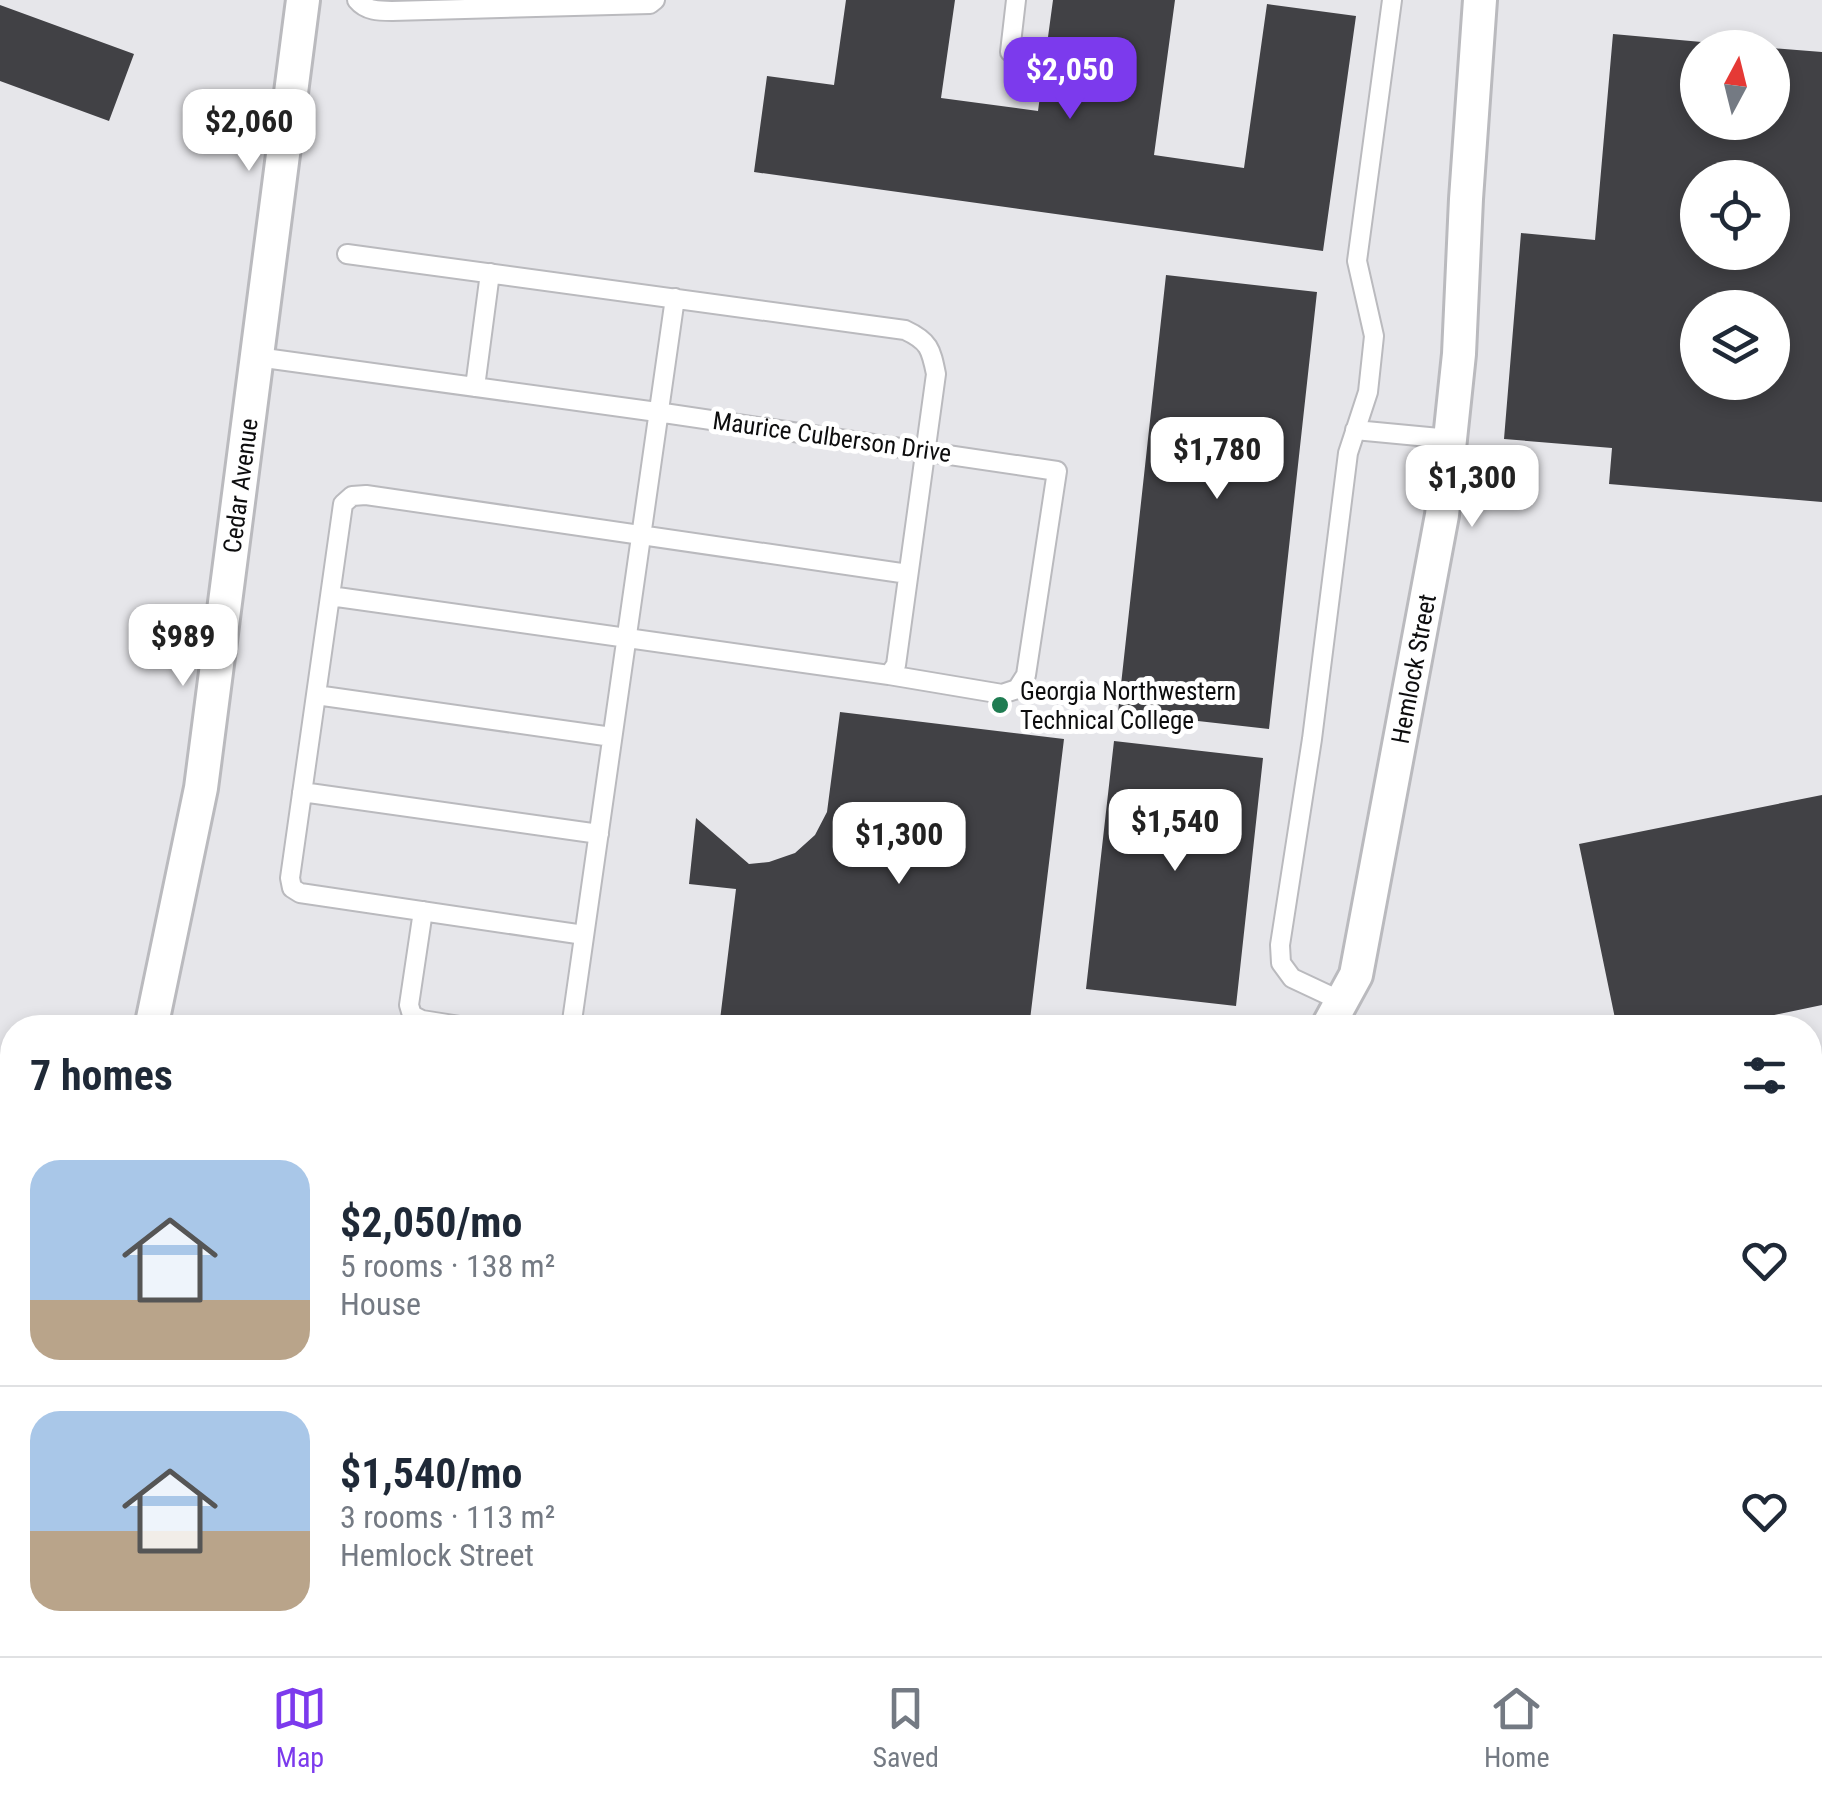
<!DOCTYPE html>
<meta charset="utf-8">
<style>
:root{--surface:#fff;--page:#f2f2f3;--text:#1f2937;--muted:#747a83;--line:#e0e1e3;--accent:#7c3aed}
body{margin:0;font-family:"Roboto Condensed",sans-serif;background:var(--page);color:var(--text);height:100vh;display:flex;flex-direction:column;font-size:38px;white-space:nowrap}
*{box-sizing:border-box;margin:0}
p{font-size:32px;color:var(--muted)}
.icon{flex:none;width:55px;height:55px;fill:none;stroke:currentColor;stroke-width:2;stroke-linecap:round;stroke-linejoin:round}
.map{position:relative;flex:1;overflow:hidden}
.panel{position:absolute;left:0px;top:1015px;width:1822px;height:642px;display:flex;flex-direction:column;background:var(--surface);border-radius:40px 40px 0 0;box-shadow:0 5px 15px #0003}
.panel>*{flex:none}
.needle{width:65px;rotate:7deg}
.fabs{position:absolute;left:1680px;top:30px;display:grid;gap:20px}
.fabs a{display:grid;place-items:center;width:110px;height:110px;border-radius:50%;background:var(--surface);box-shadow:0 5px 15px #0003;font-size:50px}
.price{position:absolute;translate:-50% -85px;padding:0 22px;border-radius:20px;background:#fff;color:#222;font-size:32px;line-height:65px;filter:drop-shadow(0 2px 5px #0008)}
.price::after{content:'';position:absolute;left:50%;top:60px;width:30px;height:22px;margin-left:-15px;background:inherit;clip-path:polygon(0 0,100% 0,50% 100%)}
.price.selected{background:var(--accent);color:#fff}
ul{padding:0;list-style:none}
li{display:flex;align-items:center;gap:30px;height:250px;padding:0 30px}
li+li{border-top:2px solid var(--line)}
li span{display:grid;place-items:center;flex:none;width:280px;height:200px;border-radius:30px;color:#555}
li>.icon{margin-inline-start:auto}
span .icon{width:120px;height:120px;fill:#fffc;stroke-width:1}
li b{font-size:42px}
h2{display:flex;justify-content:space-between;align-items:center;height:120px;padding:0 30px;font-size:42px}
.tabs{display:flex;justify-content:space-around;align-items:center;height:140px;border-top:2px solid var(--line);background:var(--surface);font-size:28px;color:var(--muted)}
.tabs a{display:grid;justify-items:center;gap:5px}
.tabs .selected{color:var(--accent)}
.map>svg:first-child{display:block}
.industrial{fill:#e8d6e7}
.building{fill:#414145;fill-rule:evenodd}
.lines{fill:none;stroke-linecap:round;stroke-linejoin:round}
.service-casing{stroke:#bababe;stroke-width:22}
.minor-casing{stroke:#bababe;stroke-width:38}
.motorway-casing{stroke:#bababe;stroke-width:60}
.service{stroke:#fff;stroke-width:18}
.minor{stroke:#fff;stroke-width:32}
.motorway{stroke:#fff;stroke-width:55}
.poi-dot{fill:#1f7c52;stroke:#fff;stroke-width:4}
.labels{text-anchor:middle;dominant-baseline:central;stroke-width:10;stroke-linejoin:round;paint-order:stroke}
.street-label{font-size:25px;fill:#0d0d0e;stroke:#fff}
.poi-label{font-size:25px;fill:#0d0d0e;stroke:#fff;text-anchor:start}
</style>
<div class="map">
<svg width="1822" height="1656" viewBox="0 0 1822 1656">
<rect width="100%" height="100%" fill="#e6e6ea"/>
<!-- industrial -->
<path class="industrial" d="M1822,1377V1656H1037L1055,1645H1810V1381Z"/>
<!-- building -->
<path class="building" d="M846,0H955L941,98L1038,111L1053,0H1175L1154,155L1244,168L1267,4L1356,16L1323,251L754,172L767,76L834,85Z
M0,5L134,54L109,121L0,81Z
M1613,34L1735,45V48H1698V122H1772V48L1822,52V502L1609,484L1612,448L1504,439L1521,233L1595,240ZM1698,178H1772V252H1698ZM1698,308H1772V382H1698Z
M1166,275L1317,292L1269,729L1118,712Z
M840,712L1064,739L1029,1028H839L807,1024L806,1028H719L736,889L689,884L696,818L749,864L769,862L795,853L815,835L827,812Z
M1114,741L1263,758L1236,1006L1086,989Z
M1822,795V1005L1713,1028H1617L1579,844Z"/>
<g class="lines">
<!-- service casing -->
<g class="service-casing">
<path id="service" d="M357,0C366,11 379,11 392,11L650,4L655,0
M1010,52L1016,0
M347,254L905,330C929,341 931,349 936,374L896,665L889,675L330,596L343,504L352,496L366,495L908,574
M257,357L657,412L1057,471L1026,675L1017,689L1002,694L889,675
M475,387L490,273
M1355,430L1450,439
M330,596L290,878L292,888L300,893L584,935
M316,695L612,737
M302,792L599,834
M423,911L409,1005L412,1015L422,1020L473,1028
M1341,1001L1292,978L1281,963L1280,945L1312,739L1348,453L1368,392L1374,336L1357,261L1392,0
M571,1028L675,298"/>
</g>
<!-- minor casing -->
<g class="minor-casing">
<g id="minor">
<path id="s1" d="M151,1028L201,788L303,0"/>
<path id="s2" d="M1327,1028L1356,975L1442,515L1459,354L1466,199L1480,0"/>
<path d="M0,1285L12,1268"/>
</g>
</g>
<!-- motorway casing -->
<g class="motorway-casing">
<path id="motorway" d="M1810,1181L1822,1179
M1810,1284L1822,1281
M586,1656L602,1645
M789,1656L810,1645"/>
</g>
<!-- service -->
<use href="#service" class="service"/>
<!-- minor -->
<use href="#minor" class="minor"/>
<!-- motorway -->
<use href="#motorway" class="motorway"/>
</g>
<!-- markers -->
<circle class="poi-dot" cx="1000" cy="705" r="10"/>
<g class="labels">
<!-- street labels -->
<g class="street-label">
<text transform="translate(832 437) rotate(8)">Maurice Culberson Drive</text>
<text stroke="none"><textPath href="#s1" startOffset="550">Cedar Avenue</textPath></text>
<text stroke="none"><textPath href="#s2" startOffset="372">Hemlock Street</textPath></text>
</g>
<!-- poi labels -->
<g class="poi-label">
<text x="1020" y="691">Georgia Northwestern<tspan x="1020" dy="29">Technical College</tspan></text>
</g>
</g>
</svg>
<div class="fabs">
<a><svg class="needle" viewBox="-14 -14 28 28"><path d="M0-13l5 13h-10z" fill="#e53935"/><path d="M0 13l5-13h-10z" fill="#747a83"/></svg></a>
<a><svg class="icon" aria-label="locate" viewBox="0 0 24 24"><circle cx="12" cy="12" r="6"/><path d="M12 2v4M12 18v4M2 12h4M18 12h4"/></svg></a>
<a><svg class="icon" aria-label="layers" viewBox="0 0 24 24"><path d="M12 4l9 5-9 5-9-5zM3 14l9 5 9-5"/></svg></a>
</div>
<b class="price selected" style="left:1070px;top:122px">$2,050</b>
<b class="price" style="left:249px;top:174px">$2,060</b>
<b class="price" style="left:1217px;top:502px">$1,780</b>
<b class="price" style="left:1472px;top:530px">$1,300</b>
<b class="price" style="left:183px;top:689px">$989</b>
<b class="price" style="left:1175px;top:874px">$1,540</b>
<b class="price" style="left:899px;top:887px">$1,300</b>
<section class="panel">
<h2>7 homes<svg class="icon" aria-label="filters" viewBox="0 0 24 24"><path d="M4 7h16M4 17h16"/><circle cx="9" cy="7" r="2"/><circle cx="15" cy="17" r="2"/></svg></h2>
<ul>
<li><span style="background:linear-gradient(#a9c7e8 70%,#b9a48a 0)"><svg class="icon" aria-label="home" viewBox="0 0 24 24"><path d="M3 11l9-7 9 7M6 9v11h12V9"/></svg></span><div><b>$2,050/mo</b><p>5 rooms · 138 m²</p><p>House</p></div><svg class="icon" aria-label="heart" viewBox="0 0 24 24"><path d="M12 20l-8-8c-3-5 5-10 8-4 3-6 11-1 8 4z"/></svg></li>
<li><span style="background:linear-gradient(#a9c7e8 60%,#b9a48a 0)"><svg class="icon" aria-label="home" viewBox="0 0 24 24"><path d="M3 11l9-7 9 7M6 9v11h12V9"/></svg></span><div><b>$1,540/mo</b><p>3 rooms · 113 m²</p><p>Hemlock Street</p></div><svg class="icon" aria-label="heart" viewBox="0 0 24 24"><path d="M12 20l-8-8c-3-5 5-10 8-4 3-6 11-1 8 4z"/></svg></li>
</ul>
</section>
</div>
<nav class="tabs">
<a class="selected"><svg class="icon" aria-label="map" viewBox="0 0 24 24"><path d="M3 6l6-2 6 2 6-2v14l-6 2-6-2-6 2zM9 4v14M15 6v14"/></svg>Map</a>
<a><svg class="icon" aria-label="saved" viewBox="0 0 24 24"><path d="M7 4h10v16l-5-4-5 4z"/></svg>Saved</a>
<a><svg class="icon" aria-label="home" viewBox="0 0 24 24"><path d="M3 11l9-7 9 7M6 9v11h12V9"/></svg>Home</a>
</nav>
